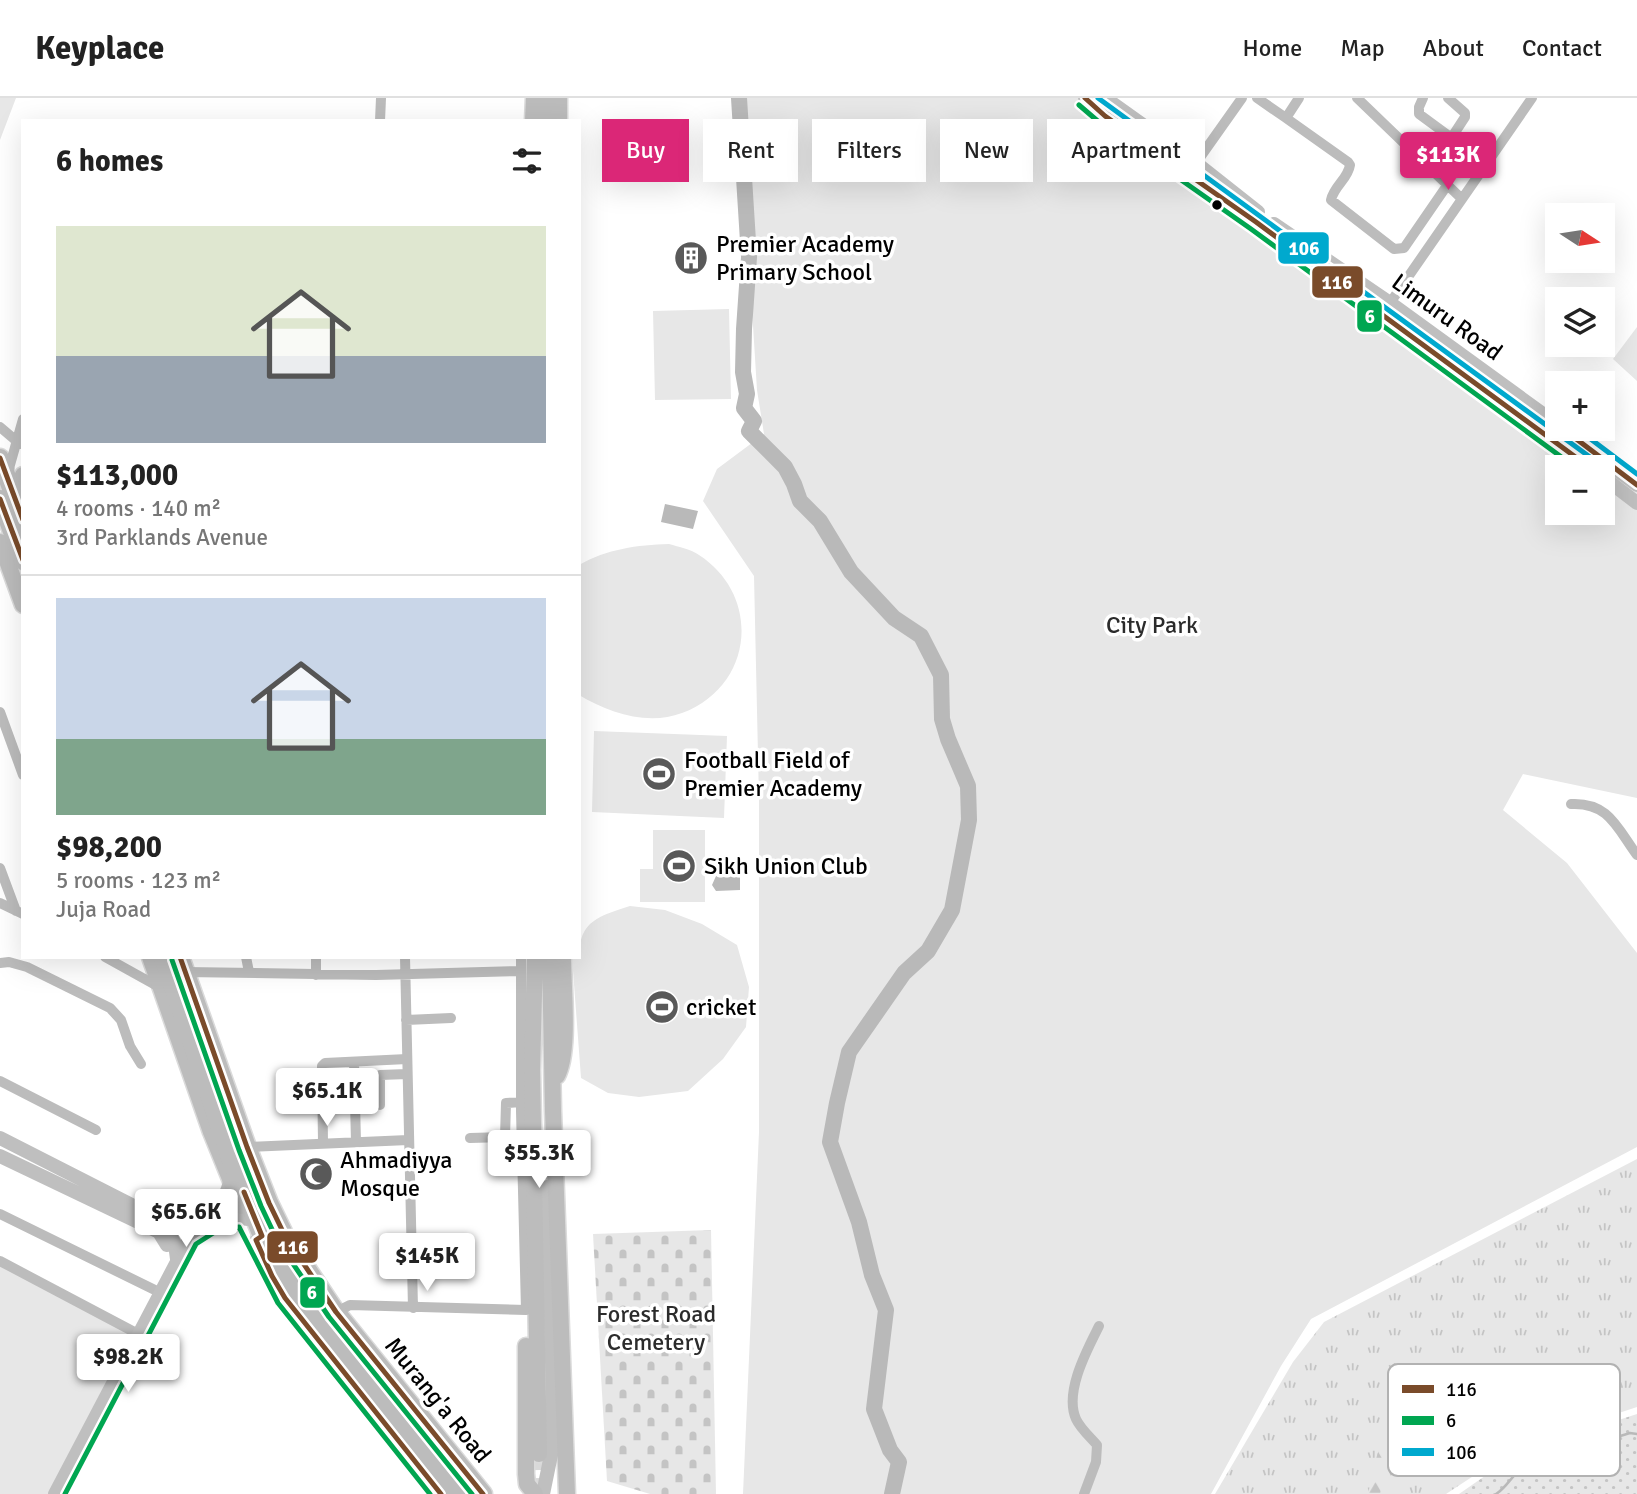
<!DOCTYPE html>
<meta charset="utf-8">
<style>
:root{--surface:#fff;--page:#f2f2f2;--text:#222;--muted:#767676;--line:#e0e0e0;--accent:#db2777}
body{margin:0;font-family:Signika,sans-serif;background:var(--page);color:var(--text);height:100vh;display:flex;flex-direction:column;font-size:26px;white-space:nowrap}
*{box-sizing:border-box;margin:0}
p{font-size:23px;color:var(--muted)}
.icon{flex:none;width:38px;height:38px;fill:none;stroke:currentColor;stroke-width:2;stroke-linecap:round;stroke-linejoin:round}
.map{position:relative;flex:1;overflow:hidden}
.drawer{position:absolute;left:21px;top:21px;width:560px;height:840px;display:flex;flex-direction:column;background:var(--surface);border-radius:0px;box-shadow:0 7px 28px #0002}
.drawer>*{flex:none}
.top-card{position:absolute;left:602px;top:21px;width:665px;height:63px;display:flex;gap:14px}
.needle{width:46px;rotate:102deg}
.tools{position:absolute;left:1545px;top:105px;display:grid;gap:14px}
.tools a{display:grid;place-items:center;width:70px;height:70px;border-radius:0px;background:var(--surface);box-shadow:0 7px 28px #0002;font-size:35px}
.price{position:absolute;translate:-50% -60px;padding:0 16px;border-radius:7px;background:#fff;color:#222;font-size:23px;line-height:46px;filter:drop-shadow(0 2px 4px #0008)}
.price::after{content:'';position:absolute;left:50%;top:42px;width:21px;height:16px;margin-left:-10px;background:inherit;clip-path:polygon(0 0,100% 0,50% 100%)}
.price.current{background:var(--accent);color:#fff}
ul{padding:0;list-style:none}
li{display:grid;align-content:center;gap:14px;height:371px;padding:0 35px}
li+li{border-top:2px solid var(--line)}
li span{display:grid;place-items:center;height:217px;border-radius:0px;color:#555}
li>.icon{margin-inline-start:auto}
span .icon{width:126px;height:126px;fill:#fffc;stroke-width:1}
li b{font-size:30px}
h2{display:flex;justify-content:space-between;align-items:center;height:84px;padding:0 35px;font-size:30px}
.chip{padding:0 24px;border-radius:0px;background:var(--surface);box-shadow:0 7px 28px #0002;font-size:24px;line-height:63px}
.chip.current{background:var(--accent);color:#fff}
header{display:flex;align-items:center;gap:42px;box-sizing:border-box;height:98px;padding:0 35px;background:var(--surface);border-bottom:2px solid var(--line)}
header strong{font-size:33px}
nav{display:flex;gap:38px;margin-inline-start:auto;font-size:24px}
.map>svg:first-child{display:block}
.grass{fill:url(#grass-tufts)}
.forest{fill:url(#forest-firs)}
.cemetery{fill:url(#cemetery-stones)}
.park{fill:#e7e7e7;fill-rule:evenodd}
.garden{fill:url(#garden-dots)}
.water{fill:#b9b9b9}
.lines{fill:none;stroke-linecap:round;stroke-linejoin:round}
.stream{stroke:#b9b9b9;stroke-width:2.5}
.river{stroke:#b9b9b9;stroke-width:16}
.primary-tunnel{stroke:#d9d9d9;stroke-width:16;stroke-dasharray:16 8;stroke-linecap:butt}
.primary-casing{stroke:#dbdbdb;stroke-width:19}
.trunk-casing{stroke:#dbdbdb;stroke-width:21}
.minor{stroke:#bcbcbc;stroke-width:10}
.secondary{stroke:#bfbfbf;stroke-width:14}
.primary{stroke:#bcbcbc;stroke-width:16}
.trunk{stroke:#bcbcbc;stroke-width:18}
.bus-1-casing{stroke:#fff;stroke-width:10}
.bus-2-casing{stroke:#fff;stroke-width:10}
.bus-3-casing{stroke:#fff;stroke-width:10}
.bus-1{stroke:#7a4b2a;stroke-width:5}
.bus-2{stroke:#00a651;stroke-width:5}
.bus-3{stroke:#00a9ce;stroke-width:5}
.bus-dot{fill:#000;stroke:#fff;stroke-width:2.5}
.labels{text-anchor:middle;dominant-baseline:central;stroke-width:7;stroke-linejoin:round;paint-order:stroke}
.poi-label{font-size:24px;fill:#000;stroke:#fff;text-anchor:start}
.street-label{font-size:24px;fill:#000;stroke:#fff}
.park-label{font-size:24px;fill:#2b2b2b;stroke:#fff}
.key{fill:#fff;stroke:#b2b2b2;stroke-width:2}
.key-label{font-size:19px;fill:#000}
.line-badge{stroke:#fff;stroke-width:2.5}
.badge-label{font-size:19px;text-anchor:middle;font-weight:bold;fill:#fff}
</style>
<header>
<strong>Keyplace</strong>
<nav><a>Home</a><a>Map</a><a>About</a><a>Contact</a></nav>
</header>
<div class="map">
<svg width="1637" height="1396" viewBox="0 0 1637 1396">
<defs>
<pattern id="grass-tufts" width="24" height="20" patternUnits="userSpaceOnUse" patternTransform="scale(1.75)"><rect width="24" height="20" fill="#e7e7e7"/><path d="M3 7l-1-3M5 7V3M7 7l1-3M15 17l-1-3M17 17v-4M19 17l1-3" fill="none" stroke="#c4c4c4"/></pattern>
<pattern id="forest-firs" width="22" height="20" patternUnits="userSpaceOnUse" patternTransform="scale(1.75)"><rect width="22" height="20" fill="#e7e7e7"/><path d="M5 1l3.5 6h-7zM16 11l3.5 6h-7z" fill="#c4c4c4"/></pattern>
<pattern id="cemetery-stones" width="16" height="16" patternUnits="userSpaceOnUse" patternTransform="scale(1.75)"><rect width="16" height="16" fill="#e7e7e7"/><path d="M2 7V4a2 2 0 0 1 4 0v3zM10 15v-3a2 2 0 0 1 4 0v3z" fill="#c4c4c4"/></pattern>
<pattern id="garden-dots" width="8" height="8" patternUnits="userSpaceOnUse" patternTransform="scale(1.75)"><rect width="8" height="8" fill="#e7e7e7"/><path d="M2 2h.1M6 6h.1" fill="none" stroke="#c4c4c4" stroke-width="1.8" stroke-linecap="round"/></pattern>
</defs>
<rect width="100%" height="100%" fill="#fff"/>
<!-- grass -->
<path class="grass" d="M1637,1061V1309L1519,1348L1446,1396H1215L1293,1264L1324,1224Z"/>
<!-- forest -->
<path class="forest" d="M1390,1341L1380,1396H1368L1381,1342Z"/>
<!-- cemetery -->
<path class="cemetery" d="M711,1132L716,1396H650L607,1383L593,1136Z"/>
<!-- park -->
<path class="park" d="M0,0H16L0,42Z
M739,0H1110L1268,120L1637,391V700L1523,676L1503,712L1567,765L1637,855V1049L1311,1221L1281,1268L1211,1396H743L759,1034V702L754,478L703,403L717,371L764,336L757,292ZM1558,369H1603V415H1558Z
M729,211L731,301L655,302L653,213Z
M1637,229V283L1613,261Z
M669,446C679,449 691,451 699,457C762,498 754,588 682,615C648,628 609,615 579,597V467C607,451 637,447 669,446Z
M594,633L727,638L724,720L592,714Z
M653,732H705V804H640V771H653Z
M630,808L665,812L702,826L737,847L749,889L746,929L723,961L688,993L639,999L608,995L581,980L572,859H579C579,822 600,818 630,808Z
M0,1163L140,1237L55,1396H0Z"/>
<!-- garden -->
<path class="garden" d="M1637,1316V1396H1459L1518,1355Z"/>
<!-- water -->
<path class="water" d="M665,406L698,413L693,431L661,424Z
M740,777V792L716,793L712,787L716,778Z"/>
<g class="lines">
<!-- stream -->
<path class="stream" d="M1496,1396C1506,1390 1511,1379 1520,1372C1544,1354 1600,1345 1630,1335L1637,1336"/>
<!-- river -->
<path class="river" d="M739,0L749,159L744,231L743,274L747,296L744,310L754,323L749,333L785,369L794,386L800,403L820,423L851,474L894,520L921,538L941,577L942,621L948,641L968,688L969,722L952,812L928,853L904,875L849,954L837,1005L830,1044L859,1124L872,1177L886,1212L874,1311L890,1352L899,1364L892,1396"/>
<!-- primary-tunnel -->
<path class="primary-tunnel" d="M539,1356L540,1396"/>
<!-- primary casing -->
<g class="primary-casing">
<path id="primary" d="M559,0V23
M533,23L534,0
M547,23V0
M13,397L23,377
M0,444L23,507
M150,859L211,1034L241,1108
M535,859L532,972L539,1356
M550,859L553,1013L567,1396
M557,978C570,954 563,889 563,859
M257,1144L272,1178L285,1200L441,1396
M526,1248V1376L527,1386L535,1396"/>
</g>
<!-- trunk casing -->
<g class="trunk-casing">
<path id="trunk" d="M0,360L23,423
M0,401L23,463
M163,859L229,1057L262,1138L291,1187L459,1396
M180,859L247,1049L269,1105L285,1138L336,1214L483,1396"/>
</g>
<!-- minor -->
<path class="minor" d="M1257,0L1286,20L1299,0
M1357,0L1462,101
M1423,0L1419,9V16L1487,66
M1448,0L1465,15V19L1452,39
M1286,20L1348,64L1350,67C1348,81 1334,88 1331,102L1394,151L1404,150L1448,86
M380,23L381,0
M1196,65L1242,0
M1390,205L1532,0
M0,329L20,346
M8,374L23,321
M0,614L23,677
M1571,706C1609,704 1617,730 1637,757
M0,770L16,813
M0,805L23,816
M105,859L159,889
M246,859L249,874
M316,859V877
M405,859L413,1210
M0,865L9,864L27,869L110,910L121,922L130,948L141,966
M185,874L376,877L521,873
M406,922L451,920
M354,964L356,1044
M0,983L96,1032
M380,1007V977L407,976
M470,1040L505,1039L506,1005L521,1004
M323,1045L322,968L325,965L407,961
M247,1049L408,1042
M0,1116L161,1195
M0,1163L140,1237
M336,1214L350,1207L526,1212L521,1013V859
M1084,1396L1096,1364L1097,1347C1090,1339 1080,1330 1076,1321C1064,1294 1087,1252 1099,1228"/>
<!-- secondary -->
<path class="secondary" d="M1085,0L1105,18L1256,124L1589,369
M1105,0L1196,65L1258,114
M1274,126L1390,205L1558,327
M1562,331L1637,387
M1603,379L1637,405
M0,1040L161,1122L175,1146L177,1161
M0,1058L159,1134L167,1147
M161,1134C186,1124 226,1115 230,1082
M55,1396L189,1141C202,1126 227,1117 247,1121
M543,1396L552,1352L553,1297L547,1089"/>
<!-- primary -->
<use href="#primary" class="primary"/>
<!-- trunk -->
<use href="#trunk" class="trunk"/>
<!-- bus-1 casing -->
<g class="bus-1-casing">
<path id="bus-1" d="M1085,0L1105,18L1256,124L1589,369
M1575,340L1637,387
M0,360L23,422
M0,401L23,462
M180,859L247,1049L269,1105L285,1138L336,1214L483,1396
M244,1094L262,1138L256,1142L272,1178L285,1200L441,1396"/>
</g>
<!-- bus-2 casing -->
<g class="bus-2-casing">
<path id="bus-2" d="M1079,7L1100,25L1251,131L1575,369
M172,862L239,1052L261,1108L277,1142L329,1219L472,1396
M65,1396L196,1146L218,1132L239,1129L278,1205L430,1396"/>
</g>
<!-- bus-3 casing -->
<g class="bus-3-casing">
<path id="bus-3" d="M1098,0L1594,362
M1580,333L1637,376"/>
</g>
<!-- bus-1 -->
<use href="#bus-1" class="bus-1"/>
<!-- bus-2 -->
<use href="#bus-2" class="bus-2"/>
<!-- bus-3 -->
<use href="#bus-3" class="bus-3"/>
</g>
<!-- icons -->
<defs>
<g id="building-disc" transform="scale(1.75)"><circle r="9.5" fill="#595959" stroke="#fff"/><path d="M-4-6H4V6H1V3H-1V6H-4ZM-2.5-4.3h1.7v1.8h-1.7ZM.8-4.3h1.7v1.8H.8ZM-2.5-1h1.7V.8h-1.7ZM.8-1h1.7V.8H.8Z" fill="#fff"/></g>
<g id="stadium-disc" transform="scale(1.75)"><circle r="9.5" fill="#595959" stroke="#fff"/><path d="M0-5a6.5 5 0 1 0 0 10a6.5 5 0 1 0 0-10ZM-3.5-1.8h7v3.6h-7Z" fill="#fff"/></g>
<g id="mosque-disc" transform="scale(1.75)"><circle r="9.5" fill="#595959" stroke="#fff"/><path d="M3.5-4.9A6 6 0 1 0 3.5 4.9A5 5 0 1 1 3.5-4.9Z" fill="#fff"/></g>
</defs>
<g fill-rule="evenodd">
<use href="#building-disc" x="691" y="160"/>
<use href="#stadium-disc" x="659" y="676"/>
<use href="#stadium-disc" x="679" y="768"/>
<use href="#stadium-disc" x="662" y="909"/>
<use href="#mosque-disc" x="316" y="1076"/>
</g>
<!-- markers -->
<circle class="bus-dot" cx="1217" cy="107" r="6"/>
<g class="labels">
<!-- poi labels -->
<g class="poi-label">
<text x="716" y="146">Premier Academy<tspan x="716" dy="28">Primary School</tspan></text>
<text x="684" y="662">Football Field of<tspan x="684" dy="28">Premier Academy</tspan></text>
<text x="704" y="768">Sikh Union Club</text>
<text x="686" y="909">cricket</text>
<text x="340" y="1062">Ahmadiyya<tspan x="340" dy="28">Mosque</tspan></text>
</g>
<!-- street labels -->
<g class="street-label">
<text transform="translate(1447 219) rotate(36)">Limuru Road</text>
<text transform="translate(438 1302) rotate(51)">Murang'a Road</text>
</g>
<!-- park labels -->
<g class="park-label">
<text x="1152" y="527">City Park</text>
<text x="656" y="1216">Forest Road<tspan x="656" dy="28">Cemetery</tspan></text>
</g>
</g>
<!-- legend -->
<rect x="1388" y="1266" width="232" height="112" rx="10" class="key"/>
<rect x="1402" y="1287" width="32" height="8" fill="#7a4b2a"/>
<rect x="1402" y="1318" width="32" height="9" fill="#00a651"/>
<rect x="1402" y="1350" width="32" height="8" fill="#00a9ce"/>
<g class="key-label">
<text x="1446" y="1298">116</text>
<text x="1446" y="1329">6</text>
<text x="1446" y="1361">106</text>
</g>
<g class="line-badge">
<rect x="1277" y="133" width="53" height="34" rx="7" fill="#00a9ce"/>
<rect x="1311" y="167" width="53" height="34" rx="7" fill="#7a4b2a"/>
<rect x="1356" y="201" width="27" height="34" rx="7" fill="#00a651"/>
<rect x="266" y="1132" width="53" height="34" rx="7" fill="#7a4b2a"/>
<rect x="299" y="1178" width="27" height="33" rx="7" fill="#00a651"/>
</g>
<g class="badge-label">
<text x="1304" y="157">106</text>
<text x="1337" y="191">116</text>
<text x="1370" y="225">6</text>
<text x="293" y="1156">116</text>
<text x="312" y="1201">6</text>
</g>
</svg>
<div class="tools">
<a><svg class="needle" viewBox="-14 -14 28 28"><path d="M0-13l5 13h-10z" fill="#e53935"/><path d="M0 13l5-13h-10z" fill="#767676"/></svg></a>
<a><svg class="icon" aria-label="layers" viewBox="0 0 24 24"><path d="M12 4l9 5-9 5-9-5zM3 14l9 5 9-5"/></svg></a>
<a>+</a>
<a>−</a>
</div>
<b class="price current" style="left:1448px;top:94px">$113K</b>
<b class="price" style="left:327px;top:1030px">$65.1K</b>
<b class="price" style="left:539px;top:1092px">$55.3K</b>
<b class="price" style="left:186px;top:1151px">$65.6K</b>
<b class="price" style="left:427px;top:1195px">$145K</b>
<b class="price" style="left:128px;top:1296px">$98.2K</b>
<div class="top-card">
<a class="chip current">Buy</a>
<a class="chip">Rent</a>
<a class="chip">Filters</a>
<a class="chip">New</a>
<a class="chip">Apartment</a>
</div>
<section class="drawer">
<h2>6 homes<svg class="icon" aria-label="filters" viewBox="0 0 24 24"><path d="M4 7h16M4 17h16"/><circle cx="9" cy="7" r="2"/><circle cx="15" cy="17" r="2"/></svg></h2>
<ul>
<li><span style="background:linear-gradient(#dfe7d0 60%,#9aa5b1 0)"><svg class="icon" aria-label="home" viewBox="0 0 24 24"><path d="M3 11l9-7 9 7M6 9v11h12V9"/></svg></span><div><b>$113,000</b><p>4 rooms · 140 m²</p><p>3rd Parklands Avenue</p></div></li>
<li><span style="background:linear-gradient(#c9d6e8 65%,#7fa58c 0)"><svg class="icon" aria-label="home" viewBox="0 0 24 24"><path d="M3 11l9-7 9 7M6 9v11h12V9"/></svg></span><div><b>$98,200</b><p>5 rooms · 123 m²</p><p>Juja Road</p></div></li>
</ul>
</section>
</div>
